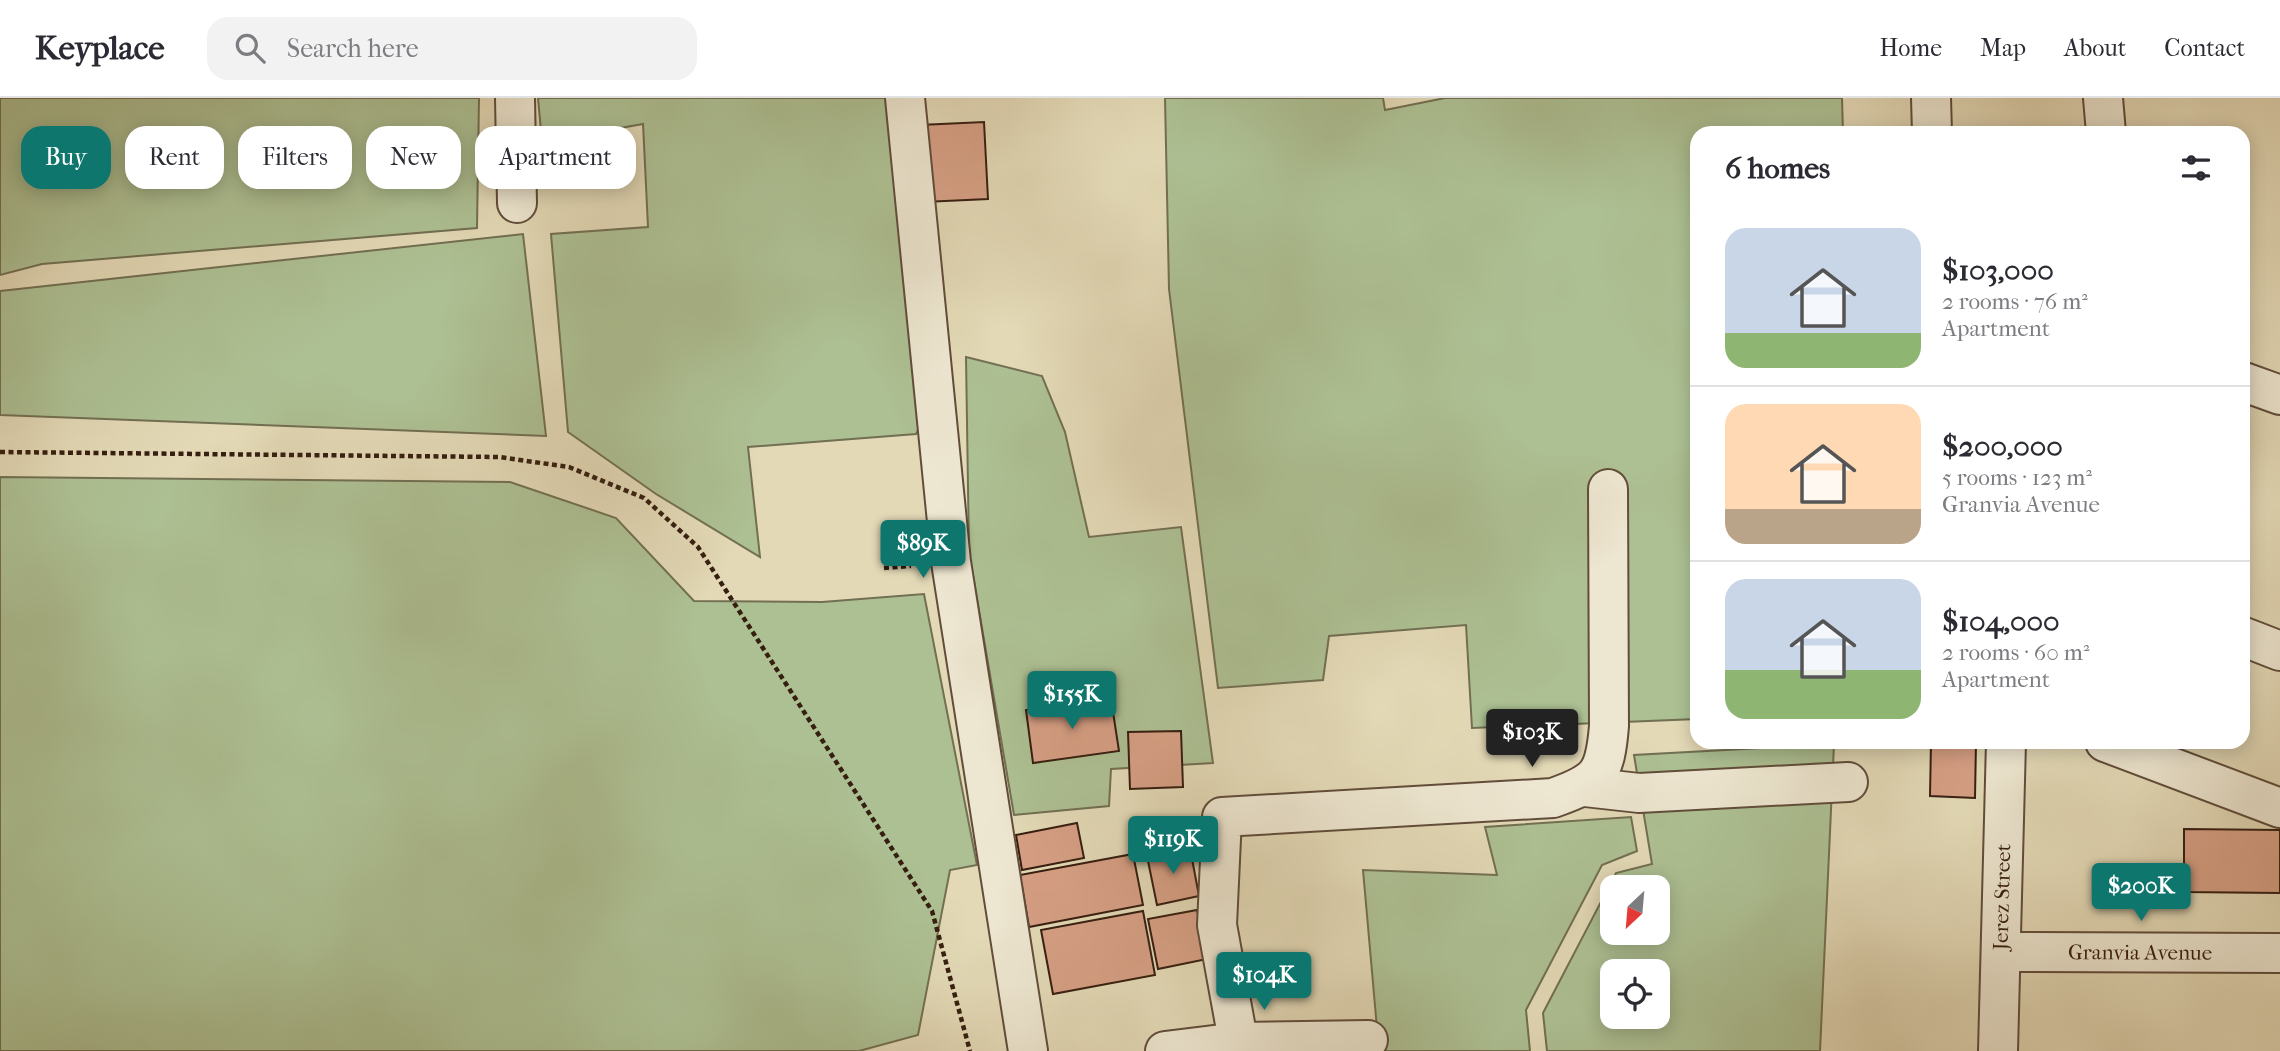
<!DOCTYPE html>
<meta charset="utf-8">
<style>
:root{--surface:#fff;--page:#f2f2f3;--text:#2b2b33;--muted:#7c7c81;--line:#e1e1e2;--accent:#0f766e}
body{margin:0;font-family:"IM FELL French Canon",serif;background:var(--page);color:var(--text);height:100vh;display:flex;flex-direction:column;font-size:26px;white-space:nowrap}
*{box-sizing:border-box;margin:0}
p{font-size:23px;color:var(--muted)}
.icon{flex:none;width:38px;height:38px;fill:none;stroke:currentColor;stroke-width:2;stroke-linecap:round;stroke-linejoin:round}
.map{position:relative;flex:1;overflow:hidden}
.details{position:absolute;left:1690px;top:28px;width:560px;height:623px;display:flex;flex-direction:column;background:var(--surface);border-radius:21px;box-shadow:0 4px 18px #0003}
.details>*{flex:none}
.banner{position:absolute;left:21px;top:28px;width:665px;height:63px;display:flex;gap:14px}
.needle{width:46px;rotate:206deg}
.controls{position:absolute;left:1600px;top:777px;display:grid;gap:14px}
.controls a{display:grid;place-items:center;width:70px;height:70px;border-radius:14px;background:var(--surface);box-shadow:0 4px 18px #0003;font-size:35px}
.price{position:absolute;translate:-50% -60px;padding:0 16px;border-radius:7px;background:var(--accent);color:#fff;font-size:23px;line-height:46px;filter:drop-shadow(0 2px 4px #0008)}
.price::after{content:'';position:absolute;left:50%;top:42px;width:21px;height:16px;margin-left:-10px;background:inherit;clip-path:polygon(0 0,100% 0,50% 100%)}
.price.selected{background:#222;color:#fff}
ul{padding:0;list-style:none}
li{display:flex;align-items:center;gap:21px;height:175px;padding:0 35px}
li+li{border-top:2px solid var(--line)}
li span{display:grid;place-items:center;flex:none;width:196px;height:140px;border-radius:21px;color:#555}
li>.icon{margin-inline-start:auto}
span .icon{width:84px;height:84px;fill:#fffc;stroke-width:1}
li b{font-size:30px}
h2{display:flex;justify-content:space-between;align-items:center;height:84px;padding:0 35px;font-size:30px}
.pill{padding:0 24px;border-radius:21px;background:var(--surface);box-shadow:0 4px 18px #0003;font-size:24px;line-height:63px}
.pill.selected{background:var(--accent);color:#fff}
header{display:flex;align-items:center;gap:42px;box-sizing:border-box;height:98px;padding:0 35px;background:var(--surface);border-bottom:2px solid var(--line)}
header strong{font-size:33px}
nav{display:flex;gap:38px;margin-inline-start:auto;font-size:24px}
.search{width:490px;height:63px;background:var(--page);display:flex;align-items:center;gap:18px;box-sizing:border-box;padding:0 24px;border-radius:21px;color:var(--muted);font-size:26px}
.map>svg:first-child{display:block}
.green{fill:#adc093;stroke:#726f52;stroke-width:2;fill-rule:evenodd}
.building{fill:#d69f84;stroke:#361e10;stroke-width:2}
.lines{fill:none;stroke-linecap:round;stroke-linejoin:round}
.minor-casing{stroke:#614d3a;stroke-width:42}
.path{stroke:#361e10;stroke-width:4.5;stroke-dasharray:5 3.5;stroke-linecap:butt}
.minor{stroke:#ede6d0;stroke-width:38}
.labels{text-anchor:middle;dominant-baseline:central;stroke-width:6;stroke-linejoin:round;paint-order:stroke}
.street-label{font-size:21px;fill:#361e10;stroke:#ede6d0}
</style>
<header>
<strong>Keyplace</strong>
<div class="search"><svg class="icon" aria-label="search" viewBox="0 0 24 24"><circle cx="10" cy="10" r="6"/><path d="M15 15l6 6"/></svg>Search here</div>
<nav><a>Home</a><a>Map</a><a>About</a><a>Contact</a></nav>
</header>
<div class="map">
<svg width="2280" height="953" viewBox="0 0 2280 953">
<rect width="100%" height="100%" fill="#e3d9b6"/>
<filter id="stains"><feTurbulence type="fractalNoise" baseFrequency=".00286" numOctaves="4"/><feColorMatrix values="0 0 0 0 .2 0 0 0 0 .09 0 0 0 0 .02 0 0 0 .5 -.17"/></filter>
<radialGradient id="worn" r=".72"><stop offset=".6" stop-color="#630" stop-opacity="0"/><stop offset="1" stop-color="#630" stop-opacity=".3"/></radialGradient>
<!-- green -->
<path class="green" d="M0,0H479L477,130L42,166L0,177Z
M538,0H895L924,321L916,336L748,349L760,459L656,396L568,334L551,136L648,129L643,26L542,44Z
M1165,0H1383L1385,12L1445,0H1842L1843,35H1698L1697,621L1472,630L1466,527L1329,538L1323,582L1218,590L1169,191Z
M523,136L546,338L0,317V193Z
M966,259L1042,278L1065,334L1089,439L1181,429L1213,665L1111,671L1109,708L1014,717L969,454Z
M0,379L510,384L616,420L694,503L822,504L924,496L977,767L950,772L918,937L859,953H0Z
M1834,646L1820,953H1547L1543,915L1616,775L1652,766L1634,657ZM1612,789H1657V835H1612ZM1612,873H1657V919H1612Z
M1631,719L1637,753L1602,767L1526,912L1530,953H1379L1363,772L1497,777L1485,729Z"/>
<!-- building -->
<path class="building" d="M984,24L988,101L924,104L920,27Z
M1111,601L1119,653L1033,665L1026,612Z
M1181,633L1183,689L1130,691L1128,634Z
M1931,644H1976L1975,700L1930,698Z
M1077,725L1084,760L1022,772L1016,737Z
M2184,731L2280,732V795L2184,794Z
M1190,750L1199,798L1157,807L1147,758Z
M1133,756L1143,807L1029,829L1020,777Z
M1197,812L1207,861L1158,871L1148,821Z
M1143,813L1155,877L1053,896L1041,832Z"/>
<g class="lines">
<!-- minor casing -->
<g class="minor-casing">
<g id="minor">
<path d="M515,0L517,105"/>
<path d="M905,0L951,464L1028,953"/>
<path d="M1931,0L1932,35"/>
<path d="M2103,0L2106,35"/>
<path d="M2244,284L2280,297"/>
<path d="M2244,539L2280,553"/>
<path d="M2105,644L2280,710"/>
<path d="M1585,689L1639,695L1848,684"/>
<path id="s1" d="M2002,854L2280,855"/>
<path d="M1165,953L1238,944L1368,942"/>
<path d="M1240,953L1217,827L1222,719L1553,700C1599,684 1605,676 1609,628L1608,391"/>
<path id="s2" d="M1998,953L2006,644"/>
</g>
</g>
<!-- path -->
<path class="path" d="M0,354L499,359L569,369L644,400L698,449L932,813L970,953
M884,470L911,468"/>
<!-- minor -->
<use href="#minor" class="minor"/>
</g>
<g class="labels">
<!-- street labels -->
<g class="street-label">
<text stroke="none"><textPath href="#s2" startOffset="154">Jerez Street</textPath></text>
<text stroke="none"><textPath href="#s1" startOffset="138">Granvia Avenue</textPath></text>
</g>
</g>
<rect width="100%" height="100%" filter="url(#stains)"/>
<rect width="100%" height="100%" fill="url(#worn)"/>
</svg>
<div class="controls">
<a><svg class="needle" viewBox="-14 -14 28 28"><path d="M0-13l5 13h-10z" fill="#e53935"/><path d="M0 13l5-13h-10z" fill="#7c7c81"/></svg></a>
<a><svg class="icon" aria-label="locate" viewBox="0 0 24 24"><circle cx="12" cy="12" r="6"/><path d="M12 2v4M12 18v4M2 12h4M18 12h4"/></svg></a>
</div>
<b class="price" style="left:923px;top:482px">$89K</b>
<b class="price" style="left:1072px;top:633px">$155K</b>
<b class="price selected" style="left:1532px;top:671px">$103K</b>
<b class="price" style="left:1173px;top:778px">$119K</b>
<b class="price" style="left:2141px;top:825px">$200K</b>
<b class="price" style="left:1264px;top:914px">$104K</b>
<div class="banner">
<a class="pill selected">Buy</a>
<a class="pill">Rent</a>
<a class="pill">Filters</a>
<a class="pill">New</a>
<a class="pill">Apartment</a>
</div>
<section class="details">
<h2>6 homes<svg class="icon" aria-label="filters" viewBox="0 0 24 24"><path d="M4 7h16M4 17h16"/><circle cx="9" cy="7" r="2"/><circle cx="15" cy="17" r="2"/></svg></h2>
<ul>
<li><span style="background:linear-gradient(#c9d6e8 75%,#8fb573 0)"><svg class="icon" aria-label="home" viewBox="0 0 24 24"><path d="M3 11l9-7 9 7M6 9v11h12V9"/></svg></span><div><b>$103,000</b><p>2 rooms · 76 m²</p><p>Apartment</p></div></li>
<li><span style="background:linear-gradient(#ffd9b3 75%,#b9a48a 0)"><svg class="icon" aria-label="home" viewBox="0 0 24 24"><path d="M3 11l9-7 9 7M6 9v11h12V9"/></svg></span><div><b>$200,000</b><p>5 rooms · 123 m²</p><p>Granvia Avenue</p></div></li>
<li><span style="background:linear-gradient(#c9d6e8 65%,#8fb573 0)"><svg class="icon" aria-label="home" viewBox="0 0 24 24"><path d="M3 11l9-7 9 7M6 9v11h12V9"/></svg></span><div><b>$104,000</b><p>2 rooms · 60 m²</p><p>Apartment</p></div></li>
</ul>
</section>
</div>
